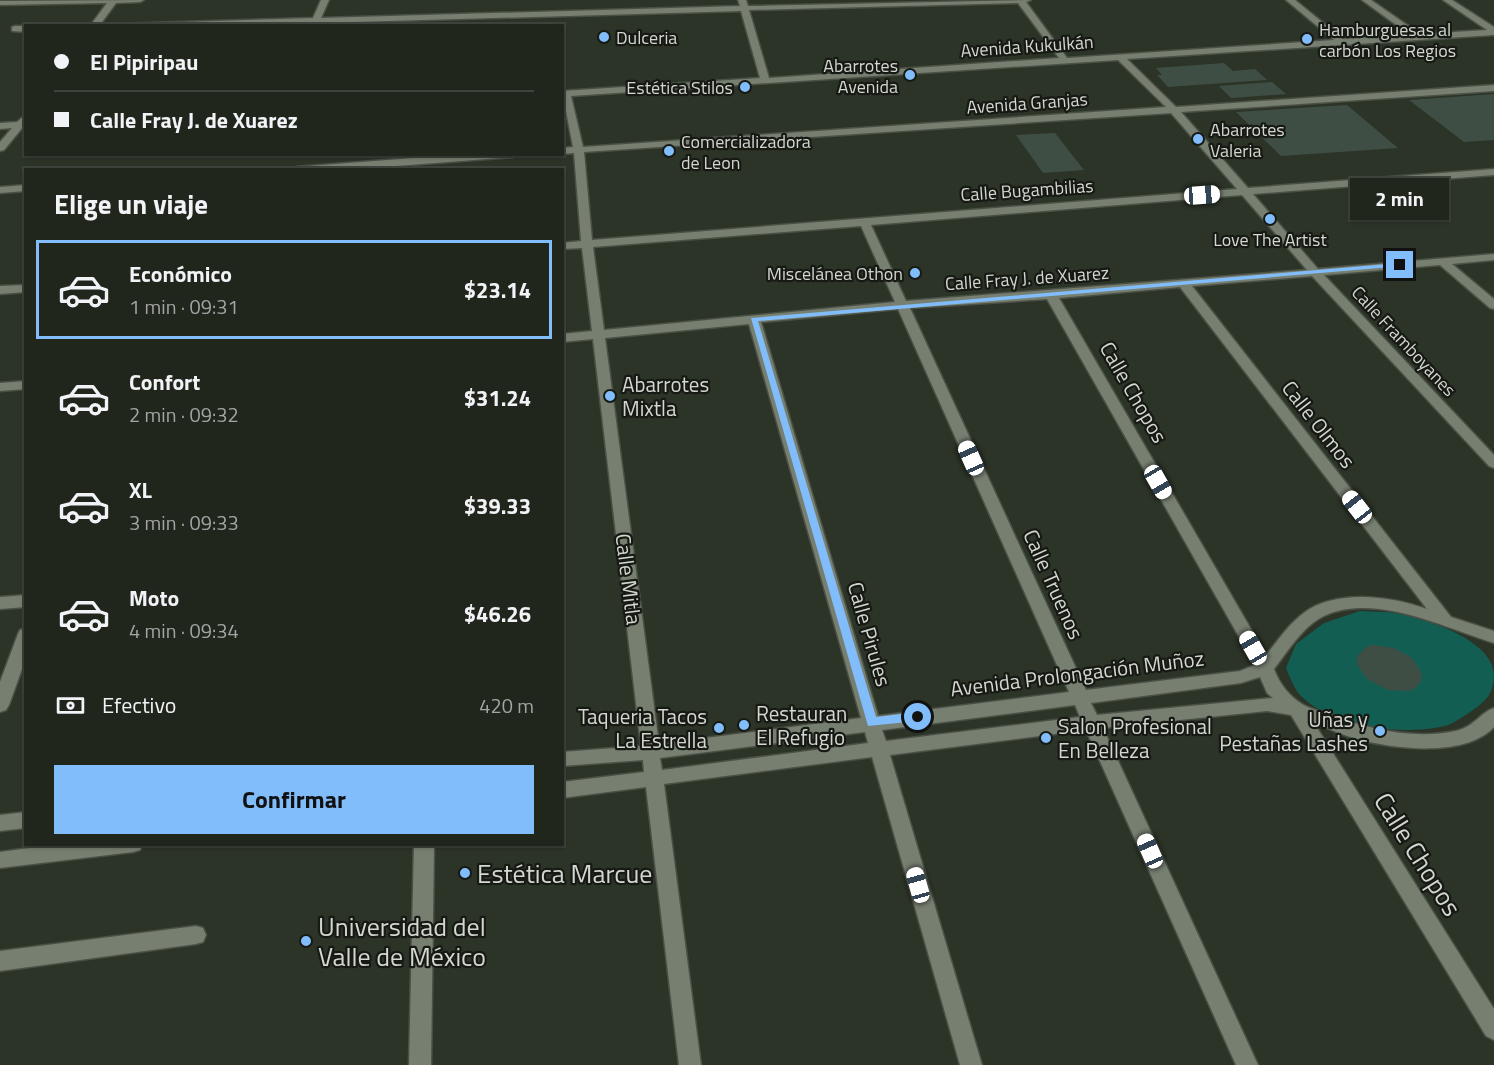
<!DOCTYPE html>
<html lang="es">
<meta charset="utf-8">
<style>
:root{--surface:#21261d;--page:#2d322a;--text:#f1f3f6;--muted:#a2a5a4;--line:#3e433b;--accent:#81bdfa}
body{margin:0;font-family:"Titillium Web",sans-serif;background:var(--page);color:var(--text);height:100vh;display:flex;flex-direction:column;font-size:22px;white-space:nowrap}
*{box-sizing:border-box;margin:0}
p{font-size:20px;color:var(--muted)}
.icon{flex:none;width:33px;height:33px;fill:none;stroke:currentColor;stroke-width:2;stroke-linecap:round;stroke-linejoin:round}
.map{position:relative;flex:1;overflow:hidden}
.side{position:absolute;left:24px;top:168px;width:540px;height:678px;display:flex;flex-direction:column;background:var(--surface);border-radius:0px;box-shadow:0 2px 4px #0004,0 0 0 2px var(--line)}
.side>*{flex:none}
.guide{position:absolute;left:24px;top:24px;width:540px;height:132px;border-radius:0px;box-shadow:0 2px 4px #0004,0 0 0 2px var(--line);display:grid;align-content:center;height:132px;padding:0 30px;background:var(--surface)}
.end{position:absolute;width:27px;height:27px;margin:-14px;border:8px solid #81bdfa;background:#111;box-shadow:0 0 0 3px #111}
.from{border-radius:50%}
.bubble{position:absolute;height:42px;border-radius:0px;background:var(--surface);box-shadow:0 2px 4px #0004,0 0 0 2px var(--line);font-size:20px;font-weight:700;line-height:42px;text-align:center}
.car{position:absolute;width:18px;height:36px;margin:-18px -9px;border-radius:8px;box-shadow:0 0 4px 2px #0007;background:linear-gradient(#fff 24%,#345 0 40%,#fff 0 76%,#345 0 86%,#fff 0)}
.guide b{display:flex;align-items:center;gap:21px;height:57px;font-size:22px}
.guide b+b{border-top:2px solid var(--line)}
.guide i{width:15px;height:15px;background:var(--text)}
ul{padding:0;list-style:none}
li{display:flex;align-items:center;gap:18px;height:99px;margin:0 12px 9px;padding:0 18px;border:3px solid transparent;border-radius:0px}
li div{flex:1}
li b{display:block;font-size:22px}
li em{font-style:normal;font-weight:700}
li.active{border-color:var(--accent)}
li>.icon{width:54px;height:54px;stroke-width:1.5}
h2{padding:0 30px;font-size:27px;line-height:72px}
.pay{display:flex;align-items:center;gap:15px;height:66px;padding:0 30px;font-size:22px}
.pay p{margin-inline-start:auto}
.button{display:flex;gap:12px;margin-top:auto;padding:12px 30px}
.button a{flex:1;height:69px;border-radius:0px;background:var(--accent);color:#111;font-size:24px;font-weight:700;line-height:69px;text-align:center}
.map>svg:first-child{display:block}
</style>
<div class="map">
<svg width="1494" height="1065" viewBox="0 0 1494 1065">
<rect width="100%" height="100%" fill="#2c3327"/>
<path fill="#135e52" d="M1360,611c15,1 31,0 45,4 28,7 88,26 89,60 0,8 -3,20 -9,25 -5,6 -30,23 -37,25 -42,12 -116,2 -147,-29 -7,-7 -11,-19 -15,-28l10,-24 28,-21z"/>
<g fill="#3f4e44">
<polygon points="1224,63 1233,71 1255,69 1267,80 1168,87 1157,75 1162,75 1156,68"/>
<polygon points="1272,82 1286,94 1231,98 1219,86"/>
<polygon points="1494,94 1494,140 1464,142 1409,100"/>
<polygon points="1347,105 1398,148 1281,156 1236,112"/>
<polygon points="1055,133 1084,170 1043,173 1016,135"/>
<polygon points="1374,645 1394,648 1412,658 1422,674 1421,681 1417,687 1410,691 1388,690 1367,679 1357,664 1357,657 1366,647"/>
</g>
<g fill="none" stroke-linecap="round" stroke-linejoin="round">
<defs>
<g id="minor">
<polygon points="144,0 140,2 116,3 99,26 90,26 107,3 0,5 0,1"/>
<path d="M321,0h8l-8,18 419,-12 -2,-6h8l2,6 283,-6 -5,2 41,56 267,-18 -48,-40h9l48,39 67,-4 -48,-35h9l49,34 67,-4 -44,-30h9l42,27v8l-367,24 49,48 318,-22v6l-313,21 67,76 246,-19v6l-241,19 65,75 176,-15v6l-42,4 42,35v10l-4,-1 -50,-43 -116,10 170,180v13l-5,-2 -177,-190 -120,10 259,331 43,14v12c-49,-15 -120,-51 -170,-27 -21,10 -36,35 -50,53 5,14 15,27 28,35 8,5 18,7 26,10 40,15 85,26 127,17 20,-4 24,-18 39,-23v19c-29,31 -100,22 -137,12 -15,-4 -29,-11 -43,-16l180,286v31l-8,-4 -195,-321 -24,-4 -164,17 155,337h-22l-150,-335 -196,25 92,310h-22l-88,-308 -208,27 37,281h-22l-33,-278 -84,11v-16l82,-10 -1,-12 -81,6v-14l79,-6 -48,-407 -31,3v-8l30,-3 -10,-83 -20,1v-6l19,-2 -7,-88 -12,1v-6l11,-1 -11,-56 198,-13 -19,-67 -422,12 -2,3h-8l1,-3 -198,3 4,-2 197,-6zM1018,3l41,55 -290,20 -20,-68zM1118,60l48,47 -583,40 -12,-51zM1171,113l66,76 -645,51 -8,-88zM1242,195l65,75 -401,31 -35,-76zM861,226l34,76 -291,28 -11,-83zM1180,287l247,322c-35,-12 -77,-18 -112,-3 -21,10 -35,32 -49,49l-207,-357zM1047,299l208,366 -15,6 -154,19 -176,-382zM898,309l171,383 -191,24 -117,-394zM749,324l112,394 -202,26 -54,-406zM1260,677l7,16 6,5 -176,17 -6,-12 150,-20zM1075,705l5,12 -194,24 -4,-11zM865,732l3,11 -206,27 -2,-12z"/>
<polygon points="15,26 26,26 26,32 12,31 12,27"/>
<polygon points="26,114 26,127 23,127 4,150 0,151 0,142 12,128 0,129 0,123 17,122"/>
<polygon points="465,154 518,154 513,157 344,170 291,170 296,167"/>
<polygon points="26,185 26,191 0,193 0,187"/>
<polygon points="26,285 26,292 0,294 0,286"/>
<polygon points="26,381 26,389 0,391 0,383"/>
<polygon points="26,595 26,607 0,609 0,597"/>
<polygon points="26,628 26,658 9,705 6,710 0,712 0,682 18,634 20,630"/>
<polygon points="26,812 26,828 0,831 0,815"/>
<polygon points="59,844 142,844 140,850 133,852 0,868 0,852"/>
<polygon points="414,844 434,844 431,1065 409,1065"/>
<polygon points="196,926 203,928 206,935 203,942 196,944 0,971 0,951"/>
</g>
</defs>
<use href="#minor" stroke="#4a5045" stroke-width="3"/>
<use href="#minor" fill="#777f71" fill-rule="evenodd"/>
</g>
<polygon fill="#81bdfa" points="1400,263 1403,266 758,321 876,717 918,712 924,717 918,721 868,726 751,318"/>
<g fill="#81bdfa" stroke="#171a14" stroke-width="2">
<circle cx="604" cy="37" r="6"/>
<circle cx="1307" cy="39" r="6"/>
<circle cx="910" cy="75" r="6"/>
<circle cx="745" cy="87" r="6"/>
<circle cx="1198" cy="139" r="6"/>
<circle cx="669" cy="151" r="6"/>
<circle cx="1270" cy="219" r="6"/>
<circle cx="915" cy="273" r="6"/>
<circle cx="610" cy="396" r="6"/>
<circle cx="744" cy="725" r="6"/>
<circle cx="719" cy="728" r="6"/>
<circle cx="1380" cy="731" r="6"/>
<circle cx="1046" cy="738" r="6"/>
<circle cx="465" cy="873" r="6"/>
<circle cx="306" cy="941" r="6"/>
</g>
<g text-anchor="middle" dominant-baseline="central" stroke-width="4.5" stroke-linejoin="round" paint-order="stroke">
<g font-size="18" fill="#d2d7cf" stroke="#171a14" text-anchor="start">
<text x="1319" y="29">Hamburguesas al<tspan x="1319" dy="21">carbón Los Regios</tspan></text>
<text x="616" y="37">Dulceria</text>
<text x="898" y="65" text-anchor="end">Abarrotes<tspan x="898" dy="21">Avenida</tspan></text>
<text x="733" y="87" text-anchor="end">Estética Stilos</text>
<text x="1210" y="129">Abarrotes<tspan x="1210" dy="21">Valeria</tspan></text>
<text x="681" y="141">Comercializadora<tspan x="681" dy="21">de Leon</tspan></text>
<text x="1270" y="239" text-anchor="middle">Love The Artist</text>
<text x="903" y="273" text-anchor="end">Miscelánea Othon</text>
</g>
<g font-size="18" fill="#d2d7cf" stroke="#171a14">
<text transform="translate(1027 46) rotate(-4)">Avenida Kukulkán</text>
<text transform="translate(1027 103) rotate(-4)">Avenida Granjas</text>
<text transform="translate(1027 190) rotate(-4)">Calle Bugambilias</text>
<text transform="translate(1027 278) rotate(-4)">Calle Fray J. de Xuarez</text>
<text transform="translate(1404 341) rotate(47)">Calle Framboyanes</text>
</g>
<g font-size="21" fill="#d2d7cf" stroke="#171a14" text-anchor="start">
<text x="622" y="384">Abarrotes<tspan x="622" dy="24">Mixtla</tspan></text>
<text x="756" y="713">Restauran<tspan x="756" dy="24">El Refugio</tspan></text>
<text x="707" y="716" text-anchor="end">Taqueria Tacos<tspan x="707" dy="24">La Estrella</tspan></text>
<text x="1368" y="719" text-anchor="end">Uñas y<tspan x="1368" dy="24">Pestañas Lashes</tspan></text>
<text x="1058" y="726">Salon Profesional<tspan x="1058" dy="24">En Belleza</tspan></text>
</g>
<g font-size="21" fill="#d2d7cf" stroke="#171a14">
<text transform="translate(1134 392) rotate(60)">Calle Chopos</text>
<text transform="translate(1319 424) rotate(52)">Calle Olmos</text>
<text transform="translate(629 579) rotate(83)">Calle Mitla</text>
<text transform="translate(1054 584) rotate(66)">Calle Truenos</text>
<text transform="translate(870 634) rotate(74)">Calle Pirules</text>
<text transform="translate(1077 673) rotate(-7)">Avenida Prolongación Muñoz</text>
</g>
<g font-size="26" fill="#d2d7cf" stroke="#171a14">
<text transform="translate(1418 854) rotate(58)">Calle Chopos</text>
</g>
<g font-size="26" fill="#d2d7cf" stroke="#171a14" text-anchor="start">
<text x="477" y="873">Estética Marcue</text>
<text x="318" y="926">Universidad del<tspan x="318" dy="30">Valle de México</tspan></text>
</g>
</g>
</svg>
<i class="end from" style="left:918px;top:717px"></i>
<i class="end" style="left:1400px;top:265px"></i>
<div class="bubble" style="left:1350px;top:178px;width:99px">2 min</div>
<i class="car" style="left:1202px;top:195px;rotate:86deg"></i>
<i class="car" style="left:971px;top:458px;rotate:336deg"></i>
<i class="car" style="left:1158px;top:482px;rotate:150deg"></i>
<i class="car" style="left:1357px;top:507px;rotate:322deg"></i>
<i class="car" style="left:1253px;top:648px;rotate:330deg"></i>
<i class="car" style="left:1150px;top:851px;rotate:336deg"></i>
<i class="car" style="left:918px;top:885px;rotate:344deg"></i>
<div class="guide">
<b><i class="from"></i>El Pipiripau</b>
<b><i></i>Calle Fray J. de Xuarez</b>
</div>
<section class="side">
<h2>Elige un viaje</h2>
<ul>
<li class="active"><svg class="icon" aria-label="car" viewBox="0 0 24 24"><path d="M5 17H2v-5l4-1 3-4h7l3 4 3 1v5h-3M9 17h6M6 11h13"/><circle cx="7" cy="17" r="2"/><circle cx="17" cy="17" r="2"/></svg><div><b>Económico</b><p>1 min · 09:31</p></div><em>$23.14</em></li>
<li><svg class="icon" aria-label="car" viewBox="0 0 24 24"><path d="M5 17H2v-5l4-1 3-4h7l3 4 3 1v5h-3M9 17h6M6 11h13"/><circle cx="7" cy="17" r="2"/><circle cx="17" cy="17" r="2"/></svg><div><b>Confort</b><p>2 min · 09:32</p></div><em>$31.24</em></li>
<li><svg class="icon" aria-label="car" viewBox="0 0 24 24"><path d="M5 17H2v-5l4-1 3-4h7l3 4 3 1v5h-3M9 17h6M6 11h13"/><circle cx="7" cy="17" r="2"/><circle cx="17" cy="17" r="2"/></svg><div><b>XL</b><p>3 min · 09:33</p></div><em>$39.33</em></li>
<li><svg class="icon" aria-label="car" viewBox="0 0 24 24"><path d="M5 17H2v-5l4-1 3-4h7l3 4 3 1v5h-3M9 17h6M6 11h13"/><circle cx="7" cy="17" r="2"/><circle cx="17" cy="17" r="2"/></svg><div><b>Moto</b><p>4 min · 09:34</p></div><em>$46.26</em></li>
</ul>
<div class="pay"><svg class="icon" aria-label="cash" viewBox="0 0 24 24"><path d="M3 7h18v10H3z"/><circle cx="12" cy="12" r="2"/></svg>Efectivo<p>420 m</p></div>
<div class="button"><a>Confirmar</a></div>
</section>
</div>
